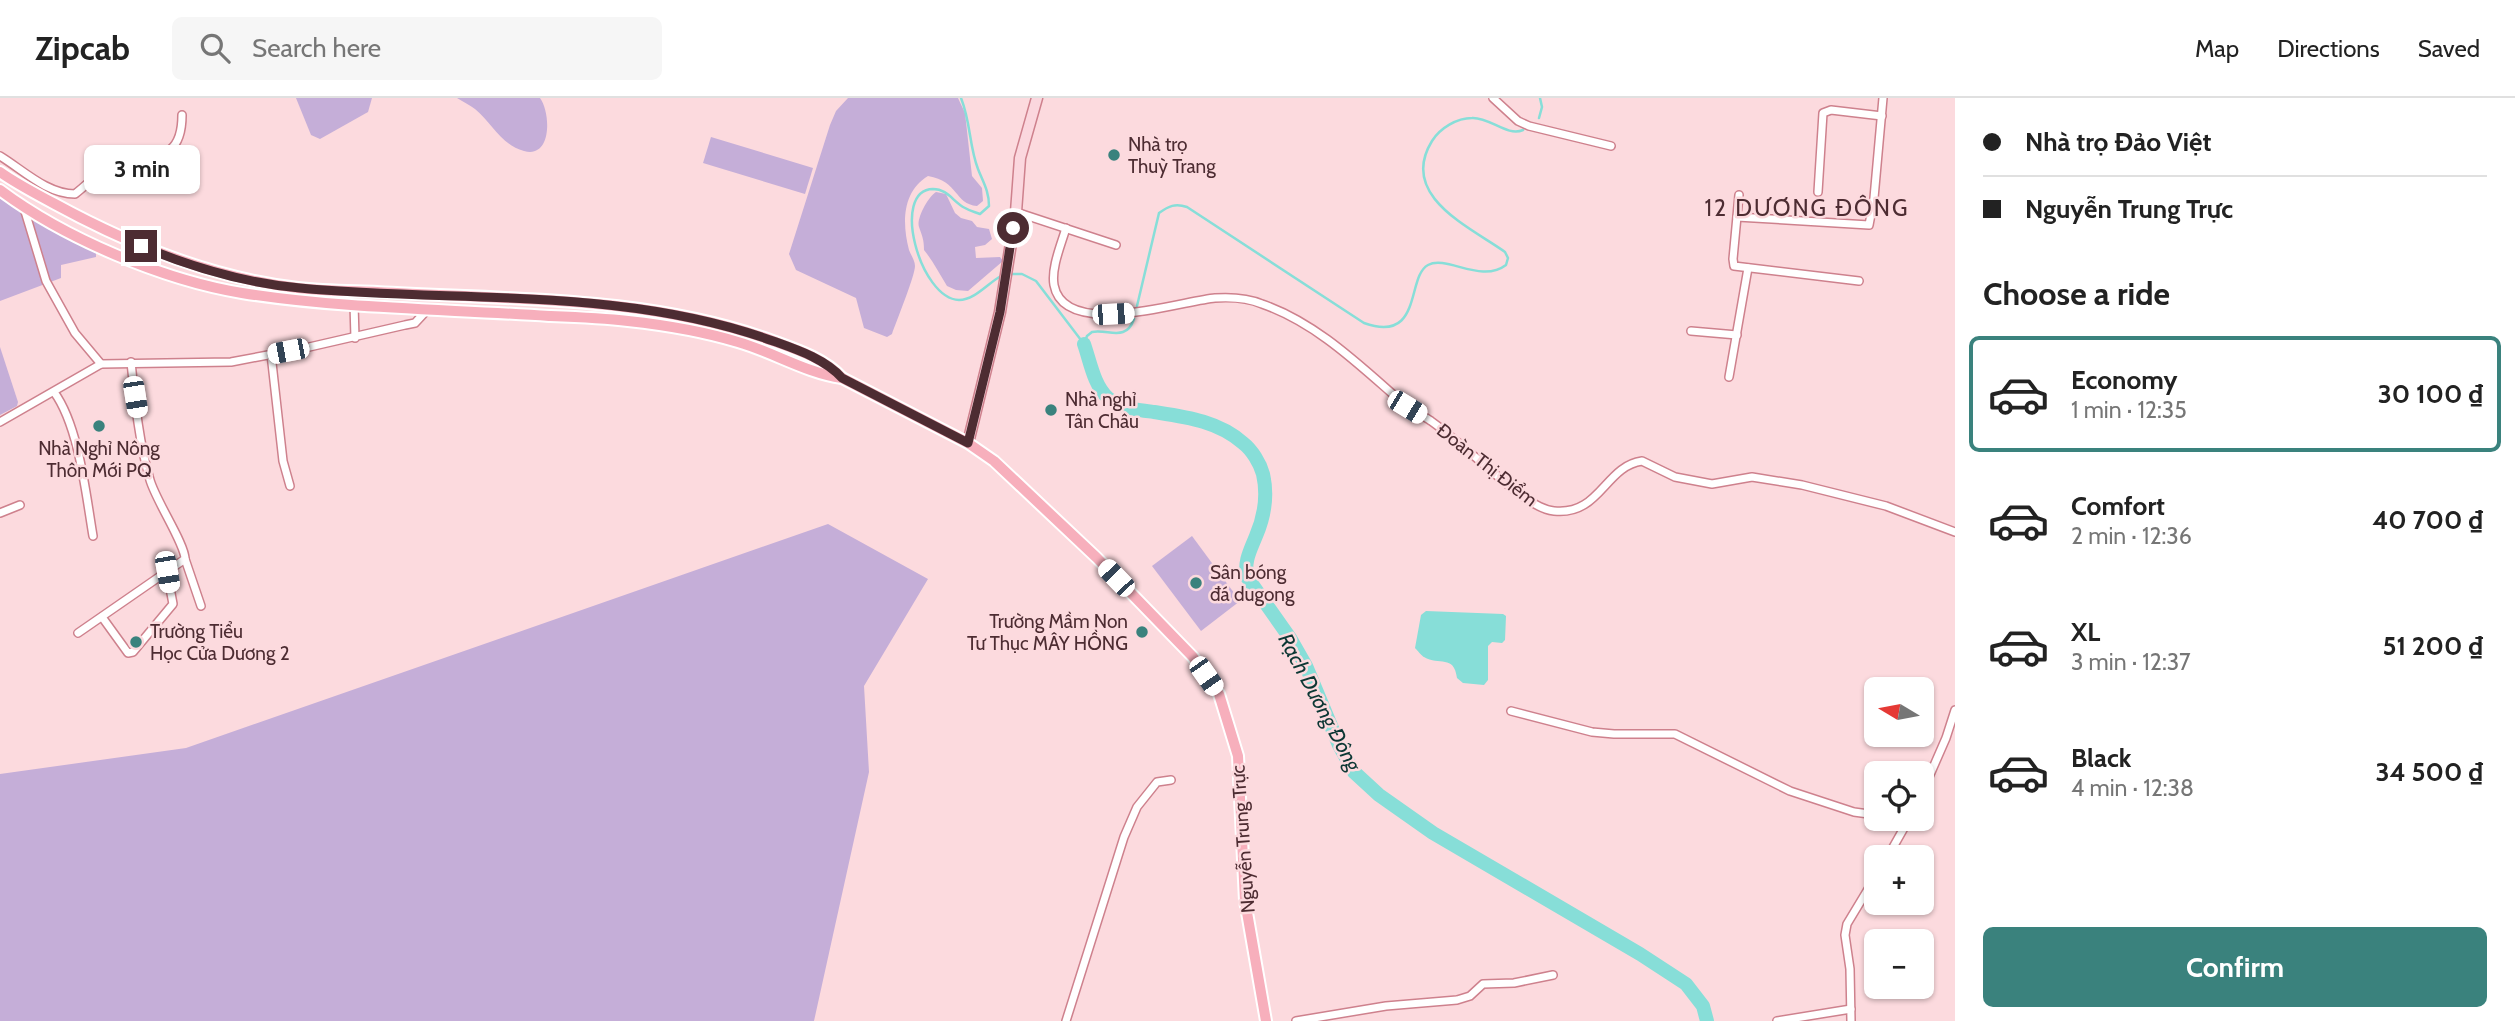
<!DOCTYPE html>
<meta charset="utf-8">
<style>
:root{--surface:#fff;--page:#f6f6f6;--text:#222;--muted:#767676;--line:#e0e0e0;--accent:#3a827d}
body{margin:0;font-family:Cabin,sans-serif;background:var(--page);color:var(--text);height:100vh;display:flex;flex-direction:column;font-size:26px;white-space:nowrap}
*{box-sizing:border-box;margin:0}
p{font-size:23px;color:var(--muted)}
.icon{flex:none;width:38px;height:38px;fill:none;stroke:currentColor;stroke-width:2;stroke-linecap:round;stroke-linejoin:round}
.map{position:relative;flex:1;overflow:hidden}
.details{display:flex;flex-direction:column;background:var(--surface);width:560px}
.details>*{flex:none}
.banner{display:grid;align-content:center;height:154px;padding:0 28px;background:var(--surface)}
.needle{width:46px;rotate:280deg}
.buttons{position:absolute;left:1864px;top:579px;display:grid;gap:14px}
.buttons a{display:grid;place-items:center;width:70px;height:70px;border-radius:10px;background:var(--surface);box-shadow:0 2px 5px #0004;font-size:35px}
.end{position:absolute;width:32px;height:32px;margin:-16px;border:9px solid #4d2c32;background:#fff;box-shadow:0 0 0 4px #fff}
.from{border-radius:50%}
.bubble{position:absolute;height:49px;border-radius:10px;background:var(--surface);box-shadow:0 2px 5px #0004;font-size:23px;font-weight:700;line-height:49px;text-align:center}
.car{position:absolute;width:21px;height:42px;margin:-21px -10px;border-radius:9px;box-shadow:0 0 5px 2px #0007;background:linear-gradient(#fff 24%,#345 0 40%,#fff 0 76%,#345 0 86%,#fff 0)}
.banner b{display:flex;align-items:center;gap:24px;height:66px;font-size:26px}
.banner b+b{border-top:2px solid var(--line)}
.banner i{width:18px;height:18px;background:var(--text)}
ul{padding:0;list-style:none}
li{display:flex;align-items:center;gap:21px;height:116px;margin:0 14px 10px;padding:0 14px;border:4px solid transparent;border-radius:10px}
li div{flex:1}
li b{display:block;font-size:26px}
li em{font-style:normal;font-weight:700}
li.on{border-color:var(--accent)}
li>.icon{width:63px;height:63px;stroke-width:1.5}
h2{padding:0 28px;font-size:32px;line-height:84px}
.button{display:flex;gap:14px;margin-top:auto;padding:14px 28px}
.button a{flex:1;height:80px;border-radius:10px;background:var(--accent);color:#fff;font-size:28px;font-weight:700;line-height:80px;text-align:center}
header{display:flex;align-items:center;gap:42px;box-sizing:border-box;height:98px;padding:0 35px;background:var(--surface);border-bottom:2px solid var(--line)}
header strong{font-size:33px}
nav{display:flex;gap:38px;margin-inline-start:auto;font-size:24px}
.search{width:490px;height:63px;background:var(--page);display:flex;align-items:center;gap:18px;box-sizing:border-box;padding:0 24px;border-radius:10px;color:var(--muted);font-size:26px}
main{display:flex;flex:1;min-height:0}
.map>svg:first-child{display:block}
</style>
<header>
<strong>Zipcab</strong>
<div class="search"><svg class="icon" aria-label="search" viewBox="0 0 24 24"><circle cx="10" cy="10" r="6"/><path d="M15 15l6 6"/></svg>Search here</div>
<nav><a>Map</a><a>Directions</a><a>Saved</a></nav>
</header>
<main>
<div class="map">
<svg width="1955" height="923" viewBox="0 0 1955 923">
<rect width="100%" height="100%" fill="#fcdade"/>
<g fill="#c5aed8">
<polygon points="296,0 372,0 368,14 320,41 311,37"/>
<path d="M457,0h83c11,15 12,61 -16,53 -23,-6 -32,-28 -49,-42 -5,-4 -12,-7 -18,-11z"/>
<path d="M848,0h110l7,15 7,63 10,12 1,13 -6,5c-23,-2 -18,-25 -49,-30 -26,16 -26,47 -19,74 2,5 6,11 6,16 0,10 -19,56 -23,68l-5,3 -23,-9 -8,-30 -60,-28 -7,-16 41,-129 6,-14z"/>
<polygon points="711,39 813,70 805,96 703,65"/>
<path d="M936,94l10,2 9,19 6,5 11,3 5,6 12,2 3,10 -7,6 -10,2 1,11 24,-1 3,4 -35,30 -12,-1 -9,-4c-8,-13 -14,-25 -23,-36 0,-11 -2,-14 -5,-23 -3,-8 9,-30 17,-35z"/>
<polygon points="0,96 42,126 96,154 96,159 61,167 61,180 0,203"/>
<polygon points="0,249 18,304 17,308 0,317"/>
<polygon points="828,426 928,481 864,588 869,674 814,923 0,923 0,676 186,650"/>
<polygon points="1192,438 1240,503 1201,533 1152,468"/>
</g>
<path fill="#87ded8" d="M1426,513l77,3 3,2 -1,24 -3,3 -10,-1 -4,4v34l-4,5 -21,-2 -6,-5c-3,-24 -18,-12 -33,-21 -1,0 -8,-8 -9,-9l6,-33z"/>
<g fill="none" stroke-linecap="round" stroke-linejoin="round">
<g stroke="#87ded8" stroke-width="2.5">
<path d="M961,0c10,25 8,48 17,71 5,13 11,22 11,37l-9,8c-5,-2 -10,-3 -15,-6 -12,-6 -17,-19 -32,-19 -43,1 -13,110 26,111 16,0 29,-17 42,-24"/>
<polyline points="1539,20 1542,9 1540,0"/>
<path d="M1007,176h15l14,7 48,63 3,-8 5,-4c17,-3 34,10 42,-13"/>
<path d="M1137,208l22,-93c10,-7 16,-10 28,-6l177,116c59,21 42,-46 64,-58 19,-10 53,19 78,0l2,-7 -3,-6c-35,-25 -107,-56 -73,-111 8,-13 25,-23 40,-23 18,-1 35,19 51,12"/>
</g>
<path stroke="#87ded8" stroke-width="14" d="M1084,246c6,17 10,42 24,54 12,10 31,12 46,14 32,5 64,9 89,31 9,7 17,20 20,31 5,22 2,41 -7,62 -6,15 -12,25 -9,41l43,61 16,28 33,79 15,27 25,23 54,38 207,121 46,30 17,22 4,15"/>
<defs>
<g id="street">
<polyline points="1493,0 1518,23 1529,28 1611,48"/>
<path d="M0,58c23,14 47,38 75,38 14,-11 24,-23 41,-29 34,-12 66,0 66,-50"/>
<polyline points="1818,94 1823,15 1831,12 1882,18"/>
<polyline points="1739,97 1733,161 1734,168 1859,183"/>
<polyline points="24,110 46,183 75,235 101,266 231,264 305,250 405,227 415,225 428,211"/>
<polyline points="1016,114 1116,147"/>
<polyline points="1737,119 1869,127 1874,100 1883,0"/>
<path d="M1066,130c-5,17 -15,40 -12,57 10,55 127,16 161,13 15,-1 33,0 47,6 52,18 93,57 134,93 10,10 23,16 35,24 17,12 33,27 49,40 17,14 51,48 74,50 46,5 51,-45 88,-50l33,16 37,7 40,-7 50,8 84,21 69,26"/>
<polyline points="354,206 355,240"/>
<polyline points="1691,233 1737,237"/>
<polyline points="271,256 283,363 290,388"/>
<polyline points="1729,279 1748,170"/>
<path d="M54,294c25,34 32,103 39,144"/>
<polyline points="0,324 101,266"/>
<polyline points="0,415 20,407"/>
<polyline points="185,461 201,508"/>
<polyline points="102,519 128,555 133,554 173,506 167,474"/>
<path d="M78,535l107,-74c0,-15 -29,-58 -35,-79 -11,-37 -15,-79 -19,-118"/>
<polyline points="1511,613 1592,634 1614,636 1675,636 1790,693 1854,714 1876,717"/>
<polyline points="1922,695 1946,640 1955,612"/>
<polyline points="1887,760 1909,721"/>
<polyline points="1066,923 1124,739 1137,709 1157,684 1171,682"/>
<polyline points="1296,923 1386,908 1457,902 1470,898 1483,886 1514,885 1553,877"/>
<polyline points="1777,923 1851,911"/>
<polyline points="1851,923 1850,871 1845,837 1847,826 1876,778"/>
</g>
<polyline id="secondary" points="968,345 1000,214 1016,114 1020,60 1037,0"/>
<g id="primary">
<path d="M0,74c17,12 36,22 55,32 75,41 156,74 243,84 26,3 53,3 79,4 133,8 270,3 396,49 25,9 52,18 69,37"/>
<path d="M0,92c64,48 163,90 242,103 101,16 205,16 307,23 26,1 53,2 79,5 37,4 74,10 110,21 35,10 68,31 104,36l126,65 26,18 103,97 96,99 26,37 19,62 7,145 21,120"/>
</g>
</defs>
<use href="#street" stroke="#ce818d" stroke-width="10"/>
<use href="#secondary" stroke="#ce818d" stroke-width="13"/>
<use href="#primary" stroke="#fff" stroke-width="14"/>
<use href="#street" stroke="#fff" stroke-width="7"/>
<use href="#secondary" stroke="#fbd7de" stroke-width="10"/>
<use href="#primary" stroke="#f7afbc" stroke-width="10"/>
</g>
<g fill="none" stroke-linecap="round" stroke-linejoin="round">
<path stroke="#4d2c32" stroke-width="9" d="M141,148c50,21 104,37 159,42 158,15 322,-2 473,53 25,9 52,18 69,37l126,65 32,-131 13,-84"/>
</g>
<g fill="#3a827d" stroke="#fcdade" stroke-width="2.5">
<circle cx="1114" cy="57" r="7"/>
<circle cx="1051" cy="312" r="7"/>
<circle cx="99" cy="328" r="7"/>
<circle cx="1196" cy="485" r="7"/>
<circle cx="1142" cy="534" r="7"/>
<circle cx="136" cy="544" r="7"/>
</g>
<g text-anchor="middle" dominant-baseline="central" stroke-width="5" stroke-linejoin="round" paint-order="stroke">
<g font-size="19" fill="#4d2c32" stroke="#fcdade" text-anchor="start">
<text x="1128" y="46">Nhà trọ<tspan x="1128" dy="22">Thuỳ Trang</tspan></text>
<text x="1065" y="301">Nhà nghỉ<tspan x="1065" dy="22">Tân Châu</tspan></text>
<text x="99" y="350" text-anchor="middle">Nhà Nghỉ Nông<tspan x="99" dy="22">Thôn Mới PQ</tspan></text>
<text x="1210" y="474">Sân bóng<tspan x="1210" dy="22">đá dugong</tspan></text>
<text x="1128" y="523" text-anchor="end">Trường Mầm Non<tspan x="1128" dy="22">Tư Thục MÂY HỒNG</tspan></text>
<text x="150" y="533">Trường Tiểu<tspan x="150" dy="22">Học Cửa Dương 2</tspan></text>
</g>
<g font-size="19" fill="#4d2c32" stroke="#fcdade">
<text transform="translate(1487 367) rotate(38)">Đoàn Thị Điểm</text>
<text transform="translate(1243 741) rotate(-94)">Nguyễn Trung Trực</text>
</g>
<g font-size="21" font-style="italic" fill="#0c3734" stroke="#fcdade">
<text transform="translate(1320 604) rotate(62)">Rạch Dương Đông</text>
</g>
<g font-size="23" letter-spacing="2" fill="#4d2c32" stroke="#fcdade">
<text x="1807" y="110">12 DƯƠNG ĐÔNG</text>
</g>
</g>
</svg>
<div class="buttons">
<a><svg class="needle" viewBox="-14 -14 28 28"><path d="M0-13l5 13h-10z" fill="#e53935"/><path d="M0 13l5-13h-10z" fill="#767676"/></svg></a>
<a><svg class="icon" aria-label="locate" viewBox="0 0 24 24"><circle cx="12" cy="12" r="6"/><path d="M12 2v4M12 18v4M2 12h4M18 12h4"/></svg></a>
<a>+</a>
<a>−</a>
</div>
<i class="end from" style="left:1013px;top:130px"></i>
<i class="end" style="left:141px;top:148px"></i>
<div class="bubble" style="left:84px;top:47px;width:116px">3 min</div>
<i class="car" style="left:1113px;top:216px;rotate:87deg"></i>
<i class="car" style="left:288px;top:253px;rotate:259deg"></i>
<i class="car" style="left:135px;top:299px;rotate:171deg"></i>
<i class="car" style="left:1407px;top:309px;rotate:121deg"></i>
<i class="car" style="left:167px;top:474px;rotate:170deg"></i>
<i class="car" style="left:1116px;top:480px;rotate:316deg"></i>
<i class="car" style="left:1206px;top:578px;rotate:145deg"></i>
</div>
<section class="details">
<div class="banner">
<b><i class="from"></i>Nhà trọ Đảo Việt</b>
<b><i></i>Nguyễn Trung Trực</b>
</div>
<h2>Choose a ride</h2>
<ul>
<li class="on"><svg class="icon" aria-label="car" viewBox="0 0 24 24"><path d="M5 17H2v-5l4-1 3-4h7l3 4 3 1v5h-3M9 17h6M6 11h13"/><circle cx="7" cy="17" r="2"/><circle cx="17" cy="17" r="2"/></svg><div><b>Economy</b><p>1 min · 12:35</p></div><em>30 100 ₫</em></li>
<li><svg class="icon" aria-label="car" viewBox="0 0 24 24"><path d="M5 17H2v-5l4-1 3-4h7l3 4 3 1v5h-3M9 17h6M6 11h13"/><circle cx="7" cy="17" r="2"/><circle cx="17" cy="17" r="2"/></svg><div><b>Comfort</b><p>2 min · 12:36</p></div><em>40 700 ₫</em></li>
<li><svg class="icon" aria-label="car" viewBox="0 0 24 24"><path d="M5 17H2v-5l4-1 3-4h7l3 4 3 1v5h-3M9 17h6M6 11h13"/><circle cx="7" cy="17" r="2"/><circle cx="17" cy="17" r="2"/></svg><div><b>XL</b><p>3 min · 12:37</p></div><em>51 200 ₫</em></li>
<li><svg class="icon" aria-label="car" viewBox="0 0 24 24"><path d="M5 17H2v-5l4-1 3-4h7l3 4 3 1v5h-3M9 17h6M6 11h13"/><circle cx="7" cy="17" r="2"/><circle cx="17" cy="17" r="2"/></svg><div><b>Black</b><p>4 min · 12:38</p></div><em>34 500 ₫</em></li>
</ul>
<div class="button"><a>Confirm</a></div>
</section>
</main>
